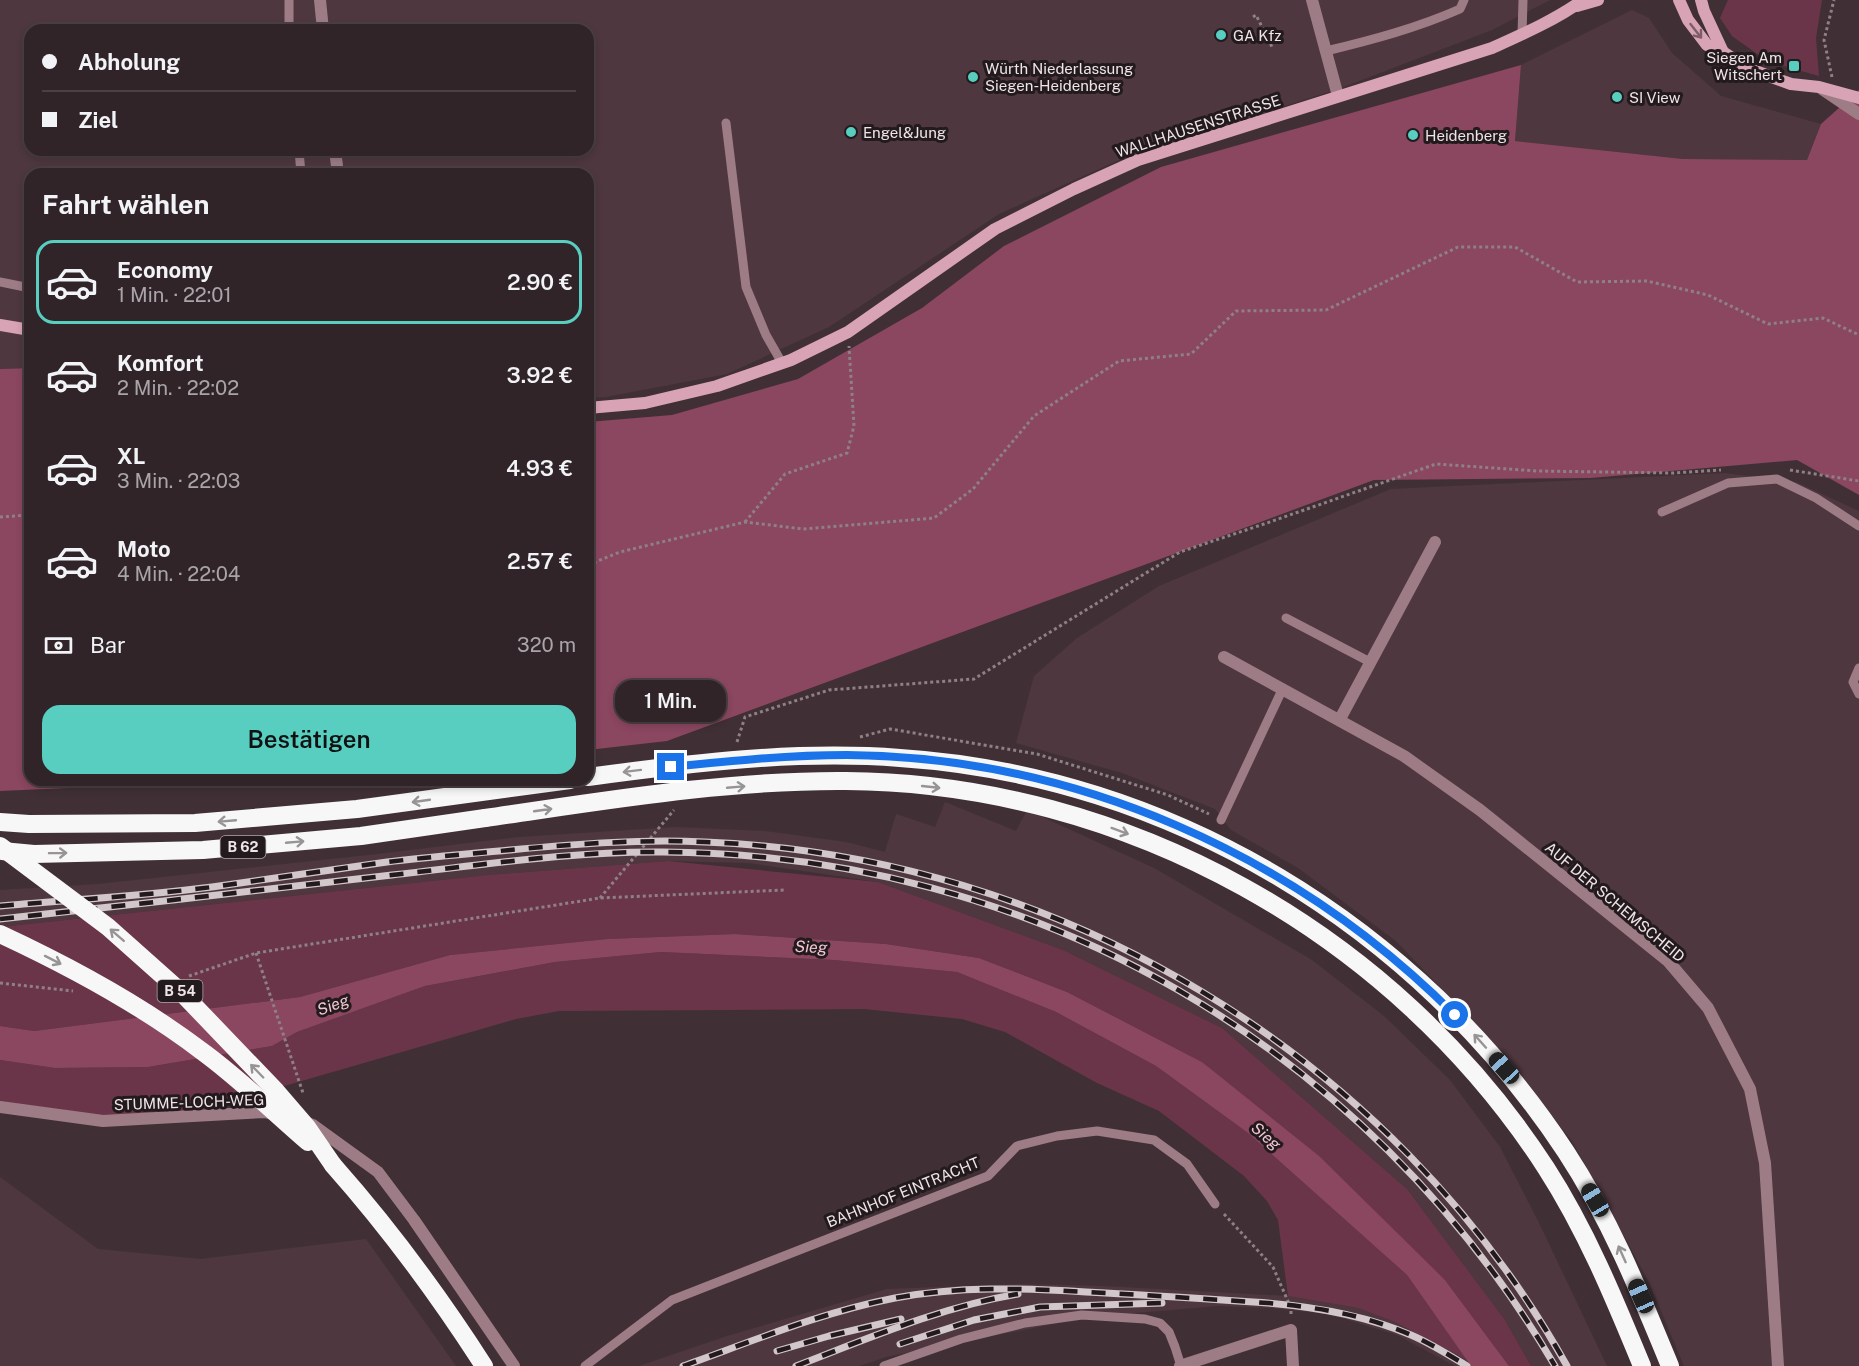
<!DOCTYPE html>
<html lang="de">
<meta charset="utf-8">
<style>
:root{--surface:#302428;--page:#3c3034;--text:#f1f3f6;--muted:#a8a4a8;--line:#4b4145;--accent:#58cec0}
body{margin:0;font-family:"Public Sans",sans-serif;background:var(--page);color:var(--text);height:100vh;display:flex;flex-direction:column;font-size:22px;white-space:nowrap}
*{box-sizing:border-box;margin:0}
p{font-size:20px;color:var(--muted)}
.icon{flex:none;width:33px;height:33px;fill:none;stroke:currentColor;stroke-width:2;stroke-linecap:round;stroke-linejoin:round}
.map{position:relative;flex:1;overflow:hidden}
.sheet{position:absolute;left:24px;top:168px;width:570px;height:618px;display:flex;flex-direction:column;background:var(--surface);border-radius:18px;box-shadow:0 3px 9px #0003,0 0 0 2px var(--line)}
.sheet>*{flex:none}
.hud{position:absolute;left:24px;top:24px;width:570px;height:132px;border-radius:18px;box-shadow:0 3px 9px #0003,0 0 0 2px var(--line);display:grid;align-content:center;height:132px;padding:0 18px;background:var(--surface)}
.end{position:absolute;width:27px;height:27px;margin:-14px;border:8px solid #1a73e8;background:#fff;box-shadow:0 0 0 3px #fff}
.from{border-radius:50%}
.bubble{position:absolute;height:42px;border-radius:18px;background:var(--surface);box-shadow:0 3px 9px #0003,0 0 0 2px var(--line);font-size:20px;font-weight:600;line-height:42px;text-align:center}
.car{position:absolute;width:18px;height:36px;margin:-18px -9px;border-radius:8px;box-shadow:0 0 4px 2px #0007;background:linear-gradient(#222 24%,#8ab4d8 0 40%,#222 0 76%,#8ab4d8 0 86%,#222 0)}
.hud b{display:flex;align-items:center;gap:21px;height:57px;font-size:22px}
.hud b+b{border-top:2px solid var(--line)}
.hud i{width:15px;height:15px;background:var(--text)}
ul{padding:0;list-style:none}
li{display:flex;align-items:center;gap:18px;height:84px;margin:0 12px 9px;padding:0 6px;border:3px solid transparent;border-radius:18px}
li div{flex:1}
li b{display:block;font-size:22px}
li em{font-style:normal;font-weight:600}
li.active{border-color:var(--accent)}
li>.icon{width:54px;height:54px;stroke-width:1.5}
h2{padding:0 18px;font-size:27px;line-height:72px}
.pay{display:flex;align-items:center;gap:15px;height:66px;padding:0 18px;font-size:22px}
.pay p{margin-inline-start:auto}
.cta{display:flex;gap:12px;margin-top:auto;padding:12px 18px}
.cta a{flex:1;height:69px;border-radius:18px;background:var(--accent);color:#111;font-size:24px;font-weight:600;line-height:69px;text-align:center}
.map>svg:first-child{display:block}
</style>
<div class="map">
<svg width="1859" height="1366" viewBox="0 0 1859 1366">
<rect width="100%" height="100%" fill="#403035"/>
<g fill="#4e373f" fill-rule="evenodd">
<path d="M0,0h1550l-58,30 -151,58 -215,69 -127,57 -170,113 -102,47 -121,23 -18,1v-224h-558v194l-30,1zM30,30h558v120h-558z"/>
<polygon points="1632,10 1649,18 1672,53 1721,96 1821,124 1807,160 1683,159 1515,141 1521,65"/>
<polygon points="1725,473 1796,482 1859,511 1859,1366 1684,1366 1649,1282 1572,1141 1493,1043 1396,941 1298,868 1231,830 1215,809 1122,773 1016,743 1034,676 1077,638 1159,586 1391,489"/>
<polygon points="945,802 1016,831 1027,810 1154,868 1312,960 1384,1016 1450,1080 1500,1147 1540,1225 1607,1366 1531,1366 1505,1320 1407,1189 1222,1028 1063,950 878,882 748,863 668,861 488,875 0,927 0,890 98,884 377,854 519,837 676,827 765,831 846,842 885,852 896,814 935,827"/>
<polygon points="0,1177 98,1249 201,1259 366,1239 456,1366 0,1366"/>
<polygon points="1017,1284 1104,1286 1288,1296 1358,1308 1395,1322 1467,1360 1475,1366 1455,1366 1397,1335 1329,1314 1270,1308 1219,1306 1089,1317 886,1357 859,1366 639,1366 727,1336 887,1289"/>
</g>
<g fill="#6b3549">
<polygon points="1728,0 1822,0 1816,38 1819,76 1767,61 1732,36 1720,18"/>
<polygon points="668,861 878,882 1063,950 1222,1028 1407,1189 1505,1320 1531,1366 1509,1366 1445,1280 1202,1062 1067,992 979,958 886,944 735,934 607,939 450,955 300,997 34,1031 0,1026 0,927 488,875"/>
<polygon points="661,952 834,960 957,972 1056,1012 1156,1066 1248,1133 1407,1275 1467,1360 1395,1322 1358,1308 1288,1296 1278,1220 1267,1201 1244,1176 1159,1111 1097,1083 1005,1032 962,1019 864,1009 559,1011 516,1019 177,1117 103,1121 0,1107 0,1060 55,1068 148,1067 272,1046 297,1032 425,986 555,962"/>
</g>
<g fill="#8b4660">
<polygon points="1521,65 1515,141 1683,159 1807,160 1821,124 1859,90 1859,495 1797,460 1591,478 1374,480 667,741 588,750 588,422 672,415 798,379 922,308 1004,246 1161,167"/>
<polygon points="30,368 30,780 249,780 0,791 0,369"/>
<polygon points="735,934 886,944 979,958 1067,992 1202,1062 1319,1156 1445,1280 1509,1366 1471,1366 1407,1275 1248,1133 1156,1066 1056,1012 957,972 834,960 661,952 555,962 425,986 297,1032 272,1046 148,1067 55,1068 0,1060 0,1026 34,1031 300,997 450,955 607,939"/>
</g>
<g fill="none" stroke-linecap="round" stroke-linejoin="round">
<g stroke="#8e8084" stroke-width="3" stroke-dasharray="3 3" stroke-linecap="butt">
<polyline points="1253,17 1256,15 1272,47"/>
<polyline points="1832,77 1824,40 1834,0"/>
<polyline points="1790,470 1859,481"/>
<polyline points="0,517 30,515"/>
<polyline points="745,522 785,474 847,453 854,426 849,346"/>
<polyline points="588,565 620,552 745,522 803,529 934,518 973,489 1034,416 1119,361 1191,354 1236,311 1326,310 1458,247 1515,247 1577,282 1647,281 1708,295 1768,324 1823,318 1859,335"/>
<polyline points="860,737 890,729 1037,754 1168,795 1209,814"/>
<polyline points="737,742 745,717 829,690 974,679 1180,552 1264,524 1436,464 1537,471 1673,473 1721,470"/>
<polyline points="600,898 674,810"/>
<polyline points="256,953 303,1093"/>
<polyline points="189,976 256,953 600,898 784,890"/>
<polyline points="0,983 73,991"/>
<polyline points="1224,1214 1273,1267 1291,1308 1291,1317"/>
</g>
<g stroke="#9d7c86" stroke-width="9">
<polyline points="289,30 289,0"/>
<polyline points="1522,35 1523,0"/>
<path d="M1326,51c46,-11 91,-23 134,-42l4,-9"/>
<polyline points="726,123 746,287 766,335 782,363"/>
<polyline points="299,150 301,174"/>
<polyline points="0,282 30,288"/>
<polyline points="1662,512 1728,483 1777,479 1816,498 1859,526"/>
<polyline points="1286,618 1370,662"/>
<polyline points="1859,668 1853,682 1859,694"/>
<polyline points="1221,820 1283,688"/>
<polyline points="585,1366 672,1300 988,1176 1017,1146 1057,1136 1097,1131 1154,1140 1187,1164 1215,1204"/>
<polyline points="884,1366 961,1339 1025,1323 1082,1315 1145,1319 1160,1323 1169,1332 1175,1347 1181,1366"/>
</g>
<g stroke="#9d7c86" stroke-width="12">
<polyline points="320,0 323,30"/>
<polyline points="1312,0 1338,96"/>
<polyline points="1822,89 1859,114"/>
<polyline points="335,150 338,174"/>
<polyline points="1224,657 1404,756 1480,810 1668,961 1708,1008 1750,1089 1765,1163 1778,1366"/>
<polyline points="1340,719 1435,542"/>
<polyline points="0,1107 103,1121 265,1112 276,1115"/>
<polyline points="305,1122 313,1125 378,1172 414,1220 514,1366"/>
<polyline points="1180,1366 1291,1330 1293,1366"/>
</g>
<g stroke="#d8a3b4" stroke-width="12">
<polyline points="1679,0 1688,20 1707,45 1723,52 1747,68 1791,84 1819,87 1859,98"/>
<polyline points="1701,0 1704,11 1723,52"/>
<polyline points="1577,6 1598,0"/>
<polyline points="0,325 30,330"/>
<path d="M588,408l57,-5 72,-17 74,-26 57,-28 147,-103 79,-40 64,-29 354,-112c31,-14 63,-28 91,-48"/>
</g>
<g stroke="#f7f7f7" stroke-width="18">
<polyline points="0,822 29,824 195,823 357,809 570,780"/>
<polyline points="2,851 34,854 203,850 361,836 485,818"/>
<path d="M333,1165c55,62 106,131 151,201"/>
</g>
<defs>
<g id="rail">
<path d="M0,906c70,-6 142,-10 212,-19 58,-8 117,-17 175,-25 41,-5 82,-8 123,-12 65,-6 130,-11 195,-8 353,13 689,214 862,524"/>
<path d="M0,919c131,-14 261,-29 392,-44 90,-10 180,-24 271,-23 371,2 704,194 892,514"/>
<polyline points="900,1344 974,1320 1040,1307 1162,1303"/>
<polyline points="777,1351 829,1336 901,1319"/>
<path d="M683,1366c70,-25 139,-54 212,-68 64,-12 127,-10 191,-6 61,3 121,7 182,11 49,4 97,12 143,32 19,8 38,20 56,31"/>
<path d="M796,1366c73,-28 145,-59 222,-72"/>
</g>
</defs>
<use href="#rail" stroke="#d2c7ca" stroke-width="7"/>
<use href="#rail" stroke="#221a1d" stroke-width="4.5" stroke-dasharray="14" stroke-linecap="butt"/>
<g stroke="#f7f7f7" stroke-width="18">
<path d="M588,777c103,-14 208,-27 312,-19 271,18 517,168 666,394 44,67 74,141 104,214"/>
<path d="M485,818c119,-17 240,-38 361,-37 279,2 548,152 700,387 40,62 68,130 96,198"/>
<polyline points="0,846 108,927 181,992 276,1091 307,1127 333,1165"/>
<path d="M0,934c71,33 140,70 203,118 37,27 70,60 105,90"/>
</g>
</g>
<defs><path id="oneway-shaft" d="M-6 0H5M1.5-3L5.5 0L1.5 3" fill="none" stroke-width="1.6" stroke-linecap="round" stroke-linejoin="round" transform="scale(1.5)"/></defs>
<use stroke="#7d5e68" href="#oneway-shaft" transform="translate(1696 31) rotate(52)"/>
<g stroke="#979495">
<use href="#oneway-shaft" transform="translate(632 771) rotate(173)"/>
<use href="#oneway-shaft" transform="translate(736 787) rotate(-5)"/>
<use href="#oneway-shaft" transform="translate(931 787) rotate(6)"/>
<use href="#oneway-shaft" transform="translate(421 801) rotate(172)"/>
<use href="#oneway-shaft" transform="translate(543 810) rotate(-8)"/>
<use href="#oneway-shaft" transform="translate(227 821) rotate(175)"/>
<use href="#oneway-shaft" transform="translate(1120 831) rotate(20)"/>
<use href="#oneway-shaft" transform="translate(295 842) rotate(-5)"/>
<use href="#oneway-shaft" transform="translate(58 853) rotate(-1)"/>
<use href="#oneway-shaft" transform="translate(117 935) rotate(-139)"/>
<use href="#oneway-shaft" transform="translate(53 960) rotate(27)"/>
<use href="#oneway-shaft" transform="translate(1480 1041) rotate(-132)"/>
<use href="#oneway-shaft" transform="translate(257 1071) rotate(-134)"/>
<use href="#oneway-shaft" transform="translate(1622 1254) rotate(-114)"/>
</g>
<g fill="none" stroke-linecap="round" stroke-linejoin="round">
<path stroke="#1a73e8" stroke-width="8" d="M671,767c58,-6 117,-12 176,-12 229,2 447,99 608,260"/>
</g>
<g fill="#58cec0" stroke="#221a1d" stroke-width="2">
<circle cx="1221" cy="35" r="6"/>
<rect x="1788" y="60" width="12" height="12" rx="3"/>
<circle cx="973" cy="77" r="6"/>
<circle cx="1617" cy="97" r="6"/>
<circle cx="851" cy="132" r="6"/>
<circle cx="1413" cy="135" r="6"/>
</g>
<g text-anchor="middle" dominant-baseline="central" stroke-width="6" stroke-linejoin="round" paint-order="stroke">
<g fill="#221a1d" stroke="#b2a7aa" stroke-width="1.5">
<rect x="220.5" y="836" width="45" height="22" rx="4.5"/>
<rect x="157.5" y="980" width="45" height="22" rx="4.5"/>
</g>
<g font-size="14" font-weight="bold" fill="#efe4e7">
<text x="243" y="847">B 62</text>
<text x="180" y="991">B 54</text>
</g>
<g font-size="15" fill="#efe4e7" stroke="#221a1d" text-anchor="start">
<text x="1233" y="35">GA Kfz</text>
<text x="1782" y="57" text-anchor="end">Siegen Am<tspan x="1782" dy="17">Witschert</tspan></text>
<text x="985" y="68">Würth Niederlassung<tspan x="985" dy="17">Siegen-Heidenberg</tspan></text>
<text x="1629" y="97">SI View</text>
<text x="863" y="132">Engel&amp;Jung</text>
<text x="1425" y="135">Heidenberg</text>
</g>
<g font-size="15" fill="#efe4e7" stroke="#221a1d">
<text transform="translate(1198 126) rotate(-18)">WALLHAUSENSTRASSE</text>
<text transform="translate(1615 902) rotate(40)">AUF DER SCHEMSCHEID</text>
<text transform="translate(189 1102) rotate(-2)">STUMME-LOCH-WEG</text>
<text transform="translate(903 1192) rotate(-22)">BAHNHOF EINTRACHT</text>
</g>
<g font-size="16" font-style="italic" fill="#f2c7d4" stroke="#221a1d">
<text transform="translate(811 947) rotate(3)">Sieg</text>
<text transform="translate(333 1005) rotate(-20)">Sieg</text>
<text transform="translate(1266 1136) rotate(41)">Sieg</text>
</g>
</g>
</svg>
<i class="end from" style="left:1455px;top:1015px"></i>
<i class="end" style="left:671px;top:767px"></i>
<div class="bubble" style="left:615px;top:680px;width:111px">1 Min.</div>
<i class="car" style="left:1504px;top:1068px;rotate:318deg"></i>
<i class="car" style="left:1595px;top:1200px;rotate:329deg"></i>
<i class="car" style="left:1641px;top:1296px;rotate:336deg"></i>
<div class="hud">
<b><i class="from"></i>Abholung</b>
<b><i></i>Ziel</b>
</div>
<section class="sheet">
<h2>Fahrt wählen</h2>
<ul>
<li class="active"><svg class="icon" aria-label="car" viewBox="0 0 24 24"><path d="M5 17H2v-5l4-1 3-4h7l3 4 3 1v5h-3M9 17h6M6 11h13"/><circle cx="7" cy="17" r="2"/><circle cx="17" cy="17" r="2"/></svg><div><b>Economy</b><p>1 Min. · 22:01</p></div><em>2.90 €</em></li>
<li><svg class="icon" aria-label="car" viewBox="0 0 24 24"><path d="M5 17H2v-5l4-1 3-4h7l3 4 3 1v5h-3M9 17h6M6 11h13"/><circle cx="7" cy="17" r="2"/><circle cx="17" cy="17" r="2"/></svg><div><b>Komfort</b><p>2 Min. · 22:02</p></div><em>3.92 €</em></li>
<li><svg class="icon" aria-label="car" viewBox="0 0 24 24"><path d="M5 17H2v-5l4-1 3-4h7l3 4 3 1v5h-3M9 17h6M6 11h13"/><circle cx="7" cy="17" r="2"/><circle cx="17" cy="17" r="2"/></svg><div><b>XL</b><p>3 Min. · 22:03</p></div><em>4.93 €</em></li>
<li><svg class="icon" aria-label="car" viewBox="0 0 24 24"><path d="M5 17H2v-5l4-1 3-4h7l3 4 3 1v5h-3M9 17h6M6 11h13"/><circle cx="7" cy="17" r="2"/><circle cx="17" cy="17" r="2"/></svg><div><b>Moto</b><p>4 Min. · 22:04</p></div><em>2.57 €</em></li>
</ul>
<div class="pay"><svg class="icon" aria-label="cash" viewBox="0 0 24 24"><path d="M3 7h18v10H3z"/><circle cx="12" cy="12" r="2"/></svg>Bar<p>320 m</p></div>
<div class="cta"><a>Bestätigen</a></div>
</section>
</div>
